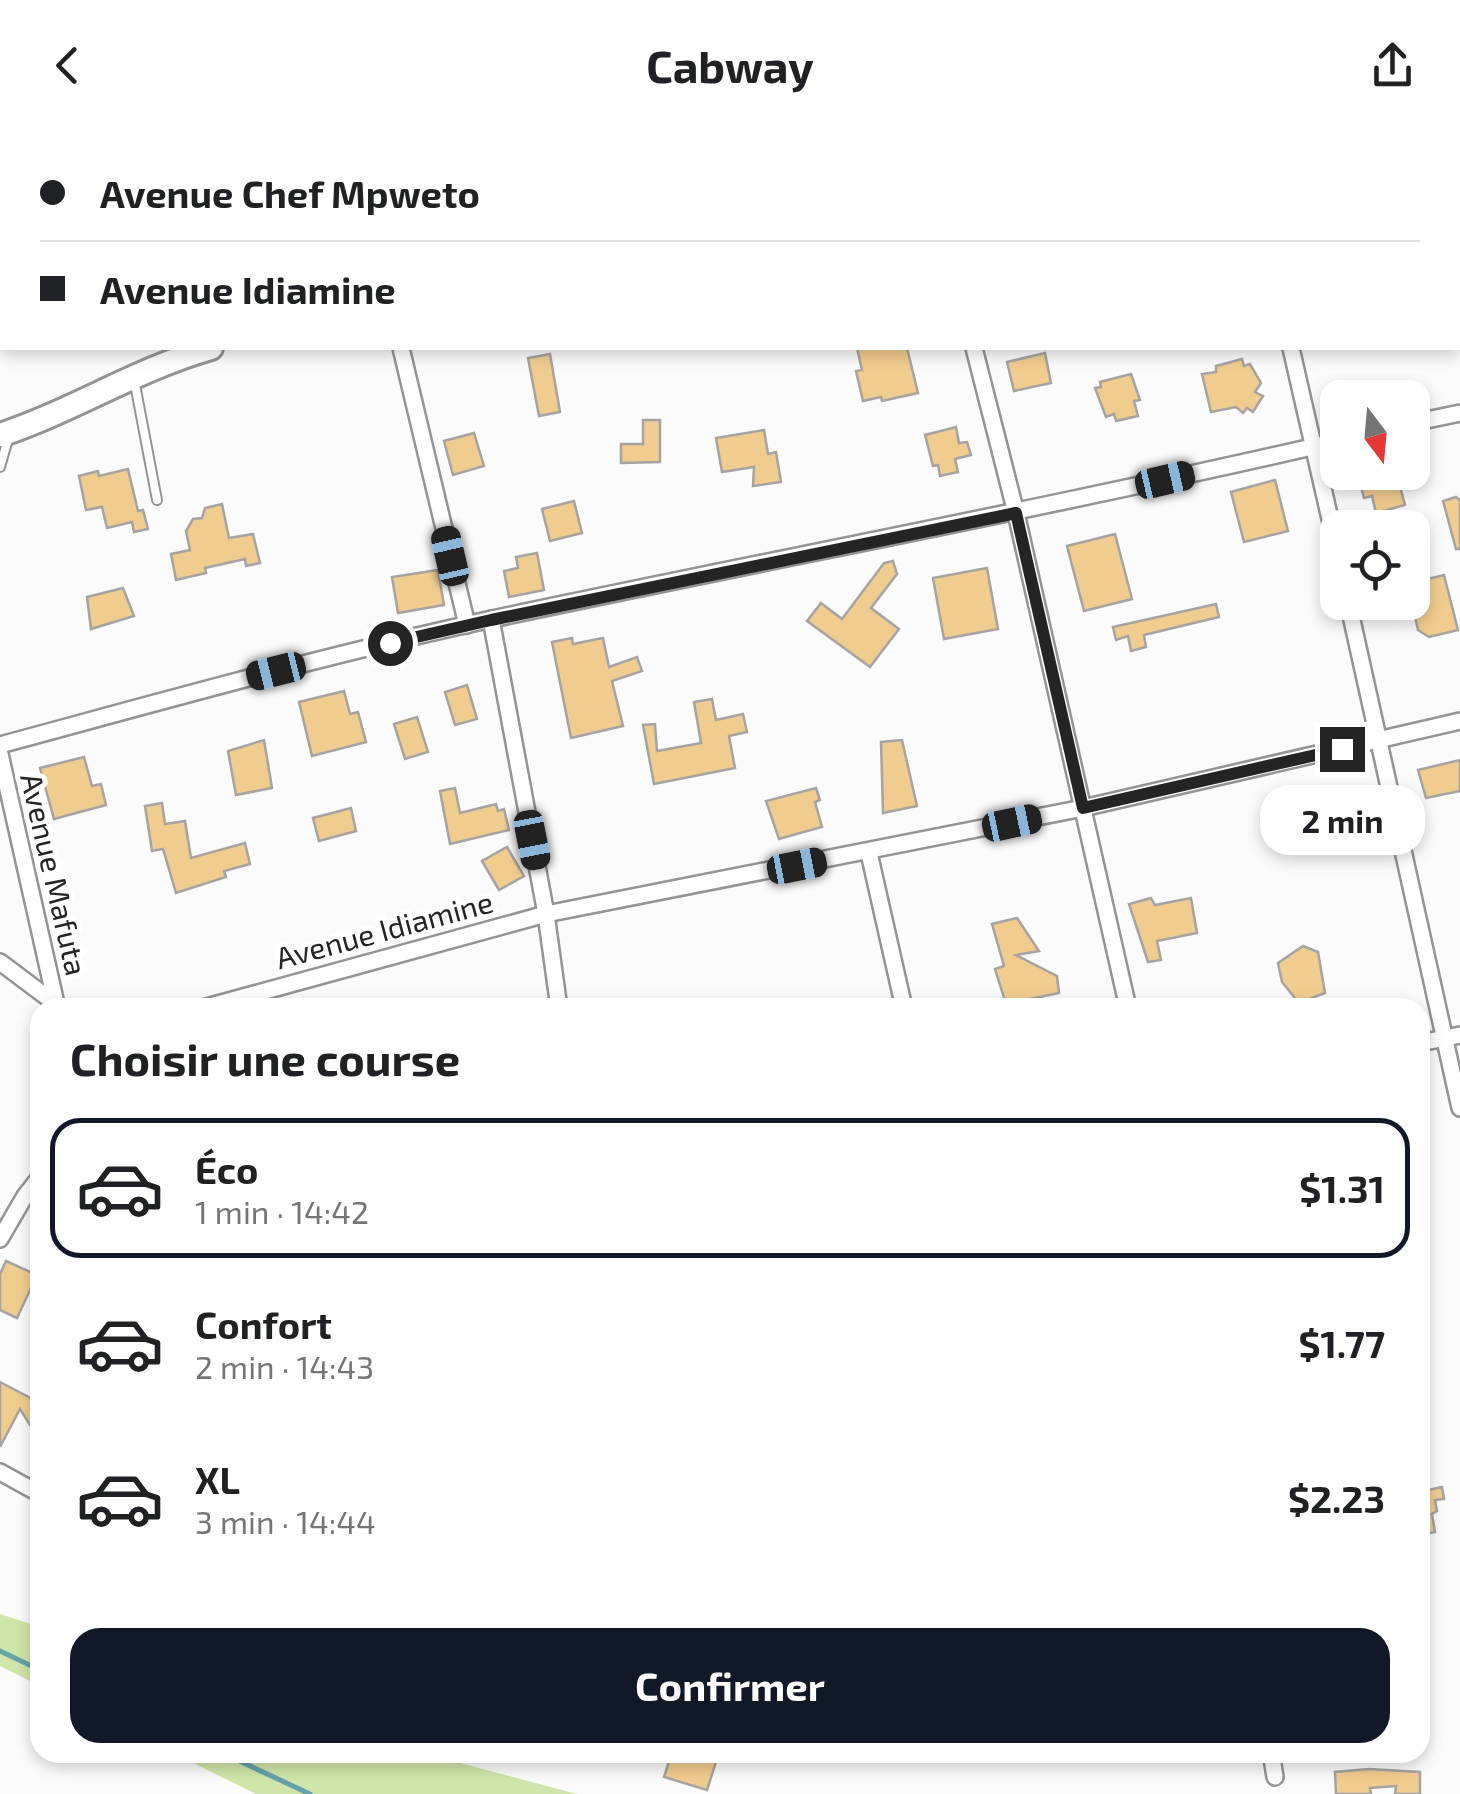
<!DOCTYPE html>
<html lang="fr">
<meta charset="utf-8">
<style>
:root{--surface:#fff;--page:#f6f6f6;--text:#202124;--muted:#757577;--line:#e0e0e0;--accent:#111827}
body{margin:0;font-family:"Exo 2",sans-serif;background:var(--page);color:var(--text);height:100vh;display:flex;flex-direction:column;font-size:38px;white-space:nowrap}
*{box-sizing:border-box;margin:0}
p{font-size:32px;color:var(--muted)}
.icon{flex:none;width:55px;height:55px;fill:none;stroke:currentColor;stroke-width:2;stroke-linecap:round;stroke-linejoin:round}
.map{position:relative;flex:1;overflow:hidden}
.panel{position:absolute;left:30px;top:868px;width:1400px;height:765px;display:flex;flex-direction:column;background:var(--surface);border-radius:30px;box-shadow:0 5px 15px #0003}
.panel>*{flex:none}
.banner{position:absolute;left:0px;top:0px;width:1460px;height:220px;box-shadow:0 5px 15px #0003;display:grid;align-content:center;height:220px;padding:0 40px;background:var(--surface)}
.needle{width:65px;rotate:164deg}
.fabs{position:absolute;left:1320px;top:250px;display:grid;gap:20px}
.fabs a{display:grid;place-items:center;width:110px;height:110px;border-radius:20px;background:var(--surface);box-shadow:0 5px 15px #0003;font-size:50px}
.end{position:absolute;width:45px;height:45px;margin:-22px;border:12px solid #242425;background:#fff;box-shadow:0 0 0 5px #fff}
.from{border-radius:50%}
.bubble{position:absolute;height:70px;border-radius:30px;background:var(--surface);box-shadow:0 5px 15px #0003;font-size:32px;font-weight:700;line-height:70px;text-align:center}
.car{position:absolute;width:30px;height:60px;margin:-30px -15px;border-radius:12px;box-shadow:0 0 8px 2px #0007;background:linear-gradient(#222 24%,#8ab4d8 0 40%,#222 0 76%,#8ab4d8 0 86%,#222 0)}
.banner b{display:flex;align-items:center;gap:35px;height:95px;font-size:38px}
.banner b+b{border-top:2px solid var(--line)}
.banner i{width:25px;height:25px;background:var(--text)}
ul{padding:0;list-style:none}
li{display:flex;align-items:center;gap:30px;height:140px;margin:0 20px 15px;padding:0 20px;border:5px solid transparent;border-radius:30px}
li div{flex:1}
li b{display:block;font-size:38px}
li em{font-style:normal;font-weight:700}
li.on{border-color:var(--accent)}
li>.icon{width:90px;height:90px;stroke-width:1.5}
h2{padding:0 40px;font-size:45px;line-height:120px}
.primary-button{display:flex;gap:20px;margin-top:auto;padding:20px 40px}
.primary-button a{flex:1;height:115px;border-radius:30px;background:var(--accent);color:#fff;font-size:40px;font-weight:700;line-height:115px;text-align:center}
header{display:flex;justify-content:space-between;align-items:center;height:130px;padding:0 40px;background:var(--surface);font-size:45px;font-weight:700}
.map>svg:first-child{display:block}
</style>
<header><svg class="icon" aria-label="back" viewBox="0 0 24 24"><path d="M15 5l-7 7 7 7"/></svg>Cabway<svg class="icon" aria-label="share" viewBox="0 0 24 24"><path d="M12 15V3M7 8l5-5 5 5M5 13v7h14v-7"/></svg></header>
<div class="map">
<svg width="1460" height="1664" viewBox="0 0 1460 1664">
<rect width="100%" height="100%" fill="#fbfbfc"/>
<g fill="#d0e5a9">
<polygon points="0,1484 40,1497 40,1556 0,1536"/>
<polygon points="173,1623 423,1623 577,1664 256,1664"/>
</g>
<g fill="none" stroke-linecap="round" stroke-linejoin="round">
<g stroke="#64a3ab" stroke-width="5">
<polyline points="0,1521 40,1540"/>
<polyline points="220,1622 310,1664"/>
</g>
</g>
<g fill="#f1cc8f" stroke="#a5a4a3" stroke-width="2.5">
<polygon points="857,218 907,218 918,263 882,271 881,267 863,271 856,241 862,240"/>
<polygon points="1045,223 1051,253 1014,261 1007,232"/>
<polygon points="550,224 560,282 539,286 528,228"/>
<polygon points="1242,229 1244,236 1250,234 1261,253 1255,262 1263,266 1253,282 1247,278 1243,283 1236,277 1211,282 1202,244 1216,242 1216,236"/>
<polygon points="1131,244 1140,270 1134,271 1138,286 1116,291 1114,284 1106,287 1095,258 1101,257 1100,252"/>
<polygon points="643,290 660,290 660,332 621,333 621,314 643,314"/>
<polygon points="956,297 959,313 967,312 971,325 955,329 958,342 940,346 938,335 933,336 925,305"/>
<polygon points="764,300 768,324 776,322 781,352 753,356 754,337 722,342 716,308"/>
<polygon points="474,303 484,336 453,345 444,311"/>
<polygon points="128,339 138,381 143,380 148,399 134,402 132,392 107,398 102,377 86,380 79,346 98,341 99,346"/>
<polygon points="1357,342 1423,342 1424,347 1399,353 1405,375 1376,383 1372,366 1364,368"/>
<polygon points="1275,350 1288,401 1244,412 1231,362"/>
<polygon points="1456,367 1460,370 1460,419 1456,419 1443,371"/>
<polygon points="574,371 582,403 550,411 542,379"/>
<polygon points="222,374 229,408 253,404 260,433 246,436 245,429 205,438 206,443 176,450 171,424 190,420 186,401 193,389 202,388 205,378"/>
<polygon points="1115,404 1132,469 1084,481 1067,416"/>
<polygon points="537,423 544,460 509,467 504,441 518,438 516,427"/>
<polygon points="893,431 897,444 871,478 899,499 870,537 807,491 821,473 842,489 884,433"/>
<polygon points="987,438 998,499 944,509 933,448"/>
<polygon points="438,440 444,475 398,483 392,447"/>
<polygon points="1444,445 1458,500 1429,507 1418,500 1415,487 1423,484 1416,452"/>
<polygon points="123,458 134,486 91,499 87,467"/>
<polygon points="1216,474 1219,487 1144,505 1146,517 1131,521 1128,506 1116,510 1113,497"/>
<polygon points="572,508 573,514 603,508 609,537 637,527 642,541 612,551 623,596 571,608 552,512"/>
<polygon points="467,555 477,589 455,595 445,562"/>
<polygon points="344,561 350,584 358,582 366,612 312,626 299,572"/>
<polygon points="712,569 716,590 743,584 747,602 729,606 735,638 654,654 643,595 655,594 657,621 701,613 694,572"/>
<polygon points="417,587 428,622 405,629 394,594"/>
<polygon points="264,610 272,658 236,665 228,621"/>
<polygon points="902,610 917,676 883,683 881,612"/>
<polygon points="84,627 92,656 101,654 106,675 54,689 40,638"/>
<polygon points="1460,630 1460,661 1426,668 1418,640"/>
<polygon points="455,658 460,683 496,674 498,681 504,679 509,700 450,714 440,661"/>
<polygon points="816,658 820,670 815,672 822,697 779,709 766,671"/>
<polygon points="162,673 165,694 185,691 191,728 245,713 250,734 224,741 226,747 176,763 163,719 152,721 145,676"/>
<polygon points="351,678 356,701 319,711 313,688"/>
<polygon points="507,717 524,746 499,760 482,731"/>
<polygon points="1151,768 1155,775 1191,768 1197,803 1157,811 1161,830 1148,832 1129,774"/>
<polygon points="1017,788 1039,821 1016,825 1057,846 1059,863 1006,874 995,839 1004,836 992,794"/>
<polygon points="1303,816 1318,822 1325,863 1299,873 1282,852 1278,833"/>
<polygon points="6,1131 37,1145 17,1188 0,1180 0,1144"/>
<polygon points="0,1252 40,1273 40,1300 30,1295 20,1279 0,1317"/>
<polygon points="1426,1352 1428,1360 1442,1357 1444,1369 1435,1370 1437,1381 1432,1384 1435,1402 1420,1405 1420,1353"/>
<polygon points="672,1622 684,1622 716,1632 707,1660 664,1647"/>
<polygon points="1369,1639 1420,1642 1420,1664 1395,1664 1396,1656 1370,1658 1371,1664 1336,1664 1335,1642"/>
</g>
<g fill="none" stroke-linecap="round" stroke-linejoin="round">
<defs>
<g id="lane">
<polyline points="134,249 157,370"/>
<polyline points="0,337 9,306"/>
</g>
<g id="street">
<polyline points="137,0 138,2"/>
<polyline points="359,0 359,2"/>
<polyline points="635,0 636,2"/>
<polyline points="923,0 923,2"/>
<polyline points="1240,0 1240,2"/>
<polyline points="401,218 467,495"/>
<polyline points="974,218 1016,383 1128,878"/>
<polyline points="1291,218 1338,424"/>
<polyline points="1412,293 1460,283"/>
<polyline points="1348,472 1460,978"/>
<polyline points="491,489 546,784 559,878"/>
<path d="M0,615c163,-44 326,-90 492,-126 282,-60 565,-113 846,-178"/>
<polyline points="0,624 57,878"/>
<polyline points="869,723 904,878"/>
<polyline points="0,832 56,874"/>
<polyline points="203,878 546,784 1083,678 1460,591"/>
<polyline points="1420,913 1460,905"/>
<polyline points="0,1109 25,1066 40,1047"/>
<polyline points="0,1342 40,1364"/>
<polyline points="1271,1622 1275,1647"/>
</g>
<g id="secondary">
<polyline points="1433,2 1446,0"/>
<path d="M0,305c73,-24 137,-66 211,-87"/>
</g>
</defs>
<use href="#lane" stroke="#949495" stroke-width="12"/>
<use href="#street" stroke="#949495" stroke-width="20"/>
<use href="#secondary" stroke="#949495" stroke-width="28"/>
<use href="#lane" stroke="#fff" stroke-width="8"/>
<use href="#street" stroke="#fff" stroke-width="15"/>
<use href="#secondary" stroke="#fff" stroke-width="22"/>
</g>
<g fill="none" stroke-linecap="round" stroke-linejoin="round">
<polyline stroke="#242425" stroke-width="12" points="390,513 491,490 1016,383 1083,678 1342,619"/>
</g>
<g text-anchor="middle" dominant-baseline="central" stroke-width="10" stroke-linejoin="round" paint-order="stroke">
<g font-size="30" fill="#242425" stroke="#fff">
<text transform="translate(55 744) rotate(77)">Avenue Mafuta</text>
<text transform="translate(384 799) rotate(-15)">Avenue Idiamine</text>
</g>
</g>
</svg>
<div class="fabs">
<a><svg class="needle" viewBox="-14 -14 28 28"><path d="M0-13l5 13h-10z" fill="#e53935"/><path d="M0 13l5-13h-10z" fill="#757577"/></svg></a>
<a><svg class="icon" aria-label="locate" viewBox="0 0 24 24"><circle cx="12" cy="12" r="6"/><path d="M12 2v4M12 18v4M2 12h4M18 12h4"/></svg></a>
</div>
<i class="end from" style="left:390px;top:513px"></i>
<i class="end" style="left:1342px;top:619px"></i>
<div class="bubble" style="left:1260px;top:655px;width:165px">2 min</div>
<i class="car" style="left:1165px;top:350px;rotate:77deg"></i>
<i class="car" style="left:450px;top:426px;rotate:347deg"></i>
<i class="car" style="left:276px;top:541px;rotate:256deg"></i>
<i class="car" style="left:1012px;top:693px;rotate:78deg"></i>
<i class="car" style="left:532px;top:710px;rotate:169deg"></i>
<i class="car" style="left:797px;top:736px;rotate:79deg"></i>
<div class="banner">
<b><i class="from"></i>Avenue Chef Mpweto</b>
<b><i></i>Avenue Idiamine</b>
</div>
<section class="panel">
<h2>Choisir une course</h2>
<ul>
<li class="on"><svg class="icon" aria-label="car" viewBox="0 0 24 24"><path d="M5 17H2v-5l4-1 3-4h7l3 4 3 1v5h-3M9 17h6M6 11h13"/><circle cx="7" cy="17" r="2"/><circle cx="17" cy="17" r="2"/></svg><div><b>Éco</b><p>1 min · 14:42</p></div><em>$1.31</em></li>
<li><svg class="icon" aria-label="car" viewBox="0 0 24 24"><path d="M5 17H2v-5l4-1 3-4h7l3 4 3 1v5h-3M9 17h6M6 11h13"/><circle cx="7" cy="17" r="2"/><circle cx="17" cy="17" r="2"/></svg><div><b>Confort</b><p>2 min · 14:43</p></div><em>$1.77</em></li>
<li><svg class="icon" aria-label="car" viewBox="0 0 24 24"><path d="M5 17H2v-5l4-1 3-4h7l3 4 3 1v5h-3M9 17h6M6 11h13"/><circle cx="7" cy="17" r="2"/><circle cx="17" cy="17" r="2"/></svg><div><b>XL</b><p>3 min · 14:44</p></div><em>$2.23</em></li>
</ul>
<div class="primary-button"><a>Confirmer</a></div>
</section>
</div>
